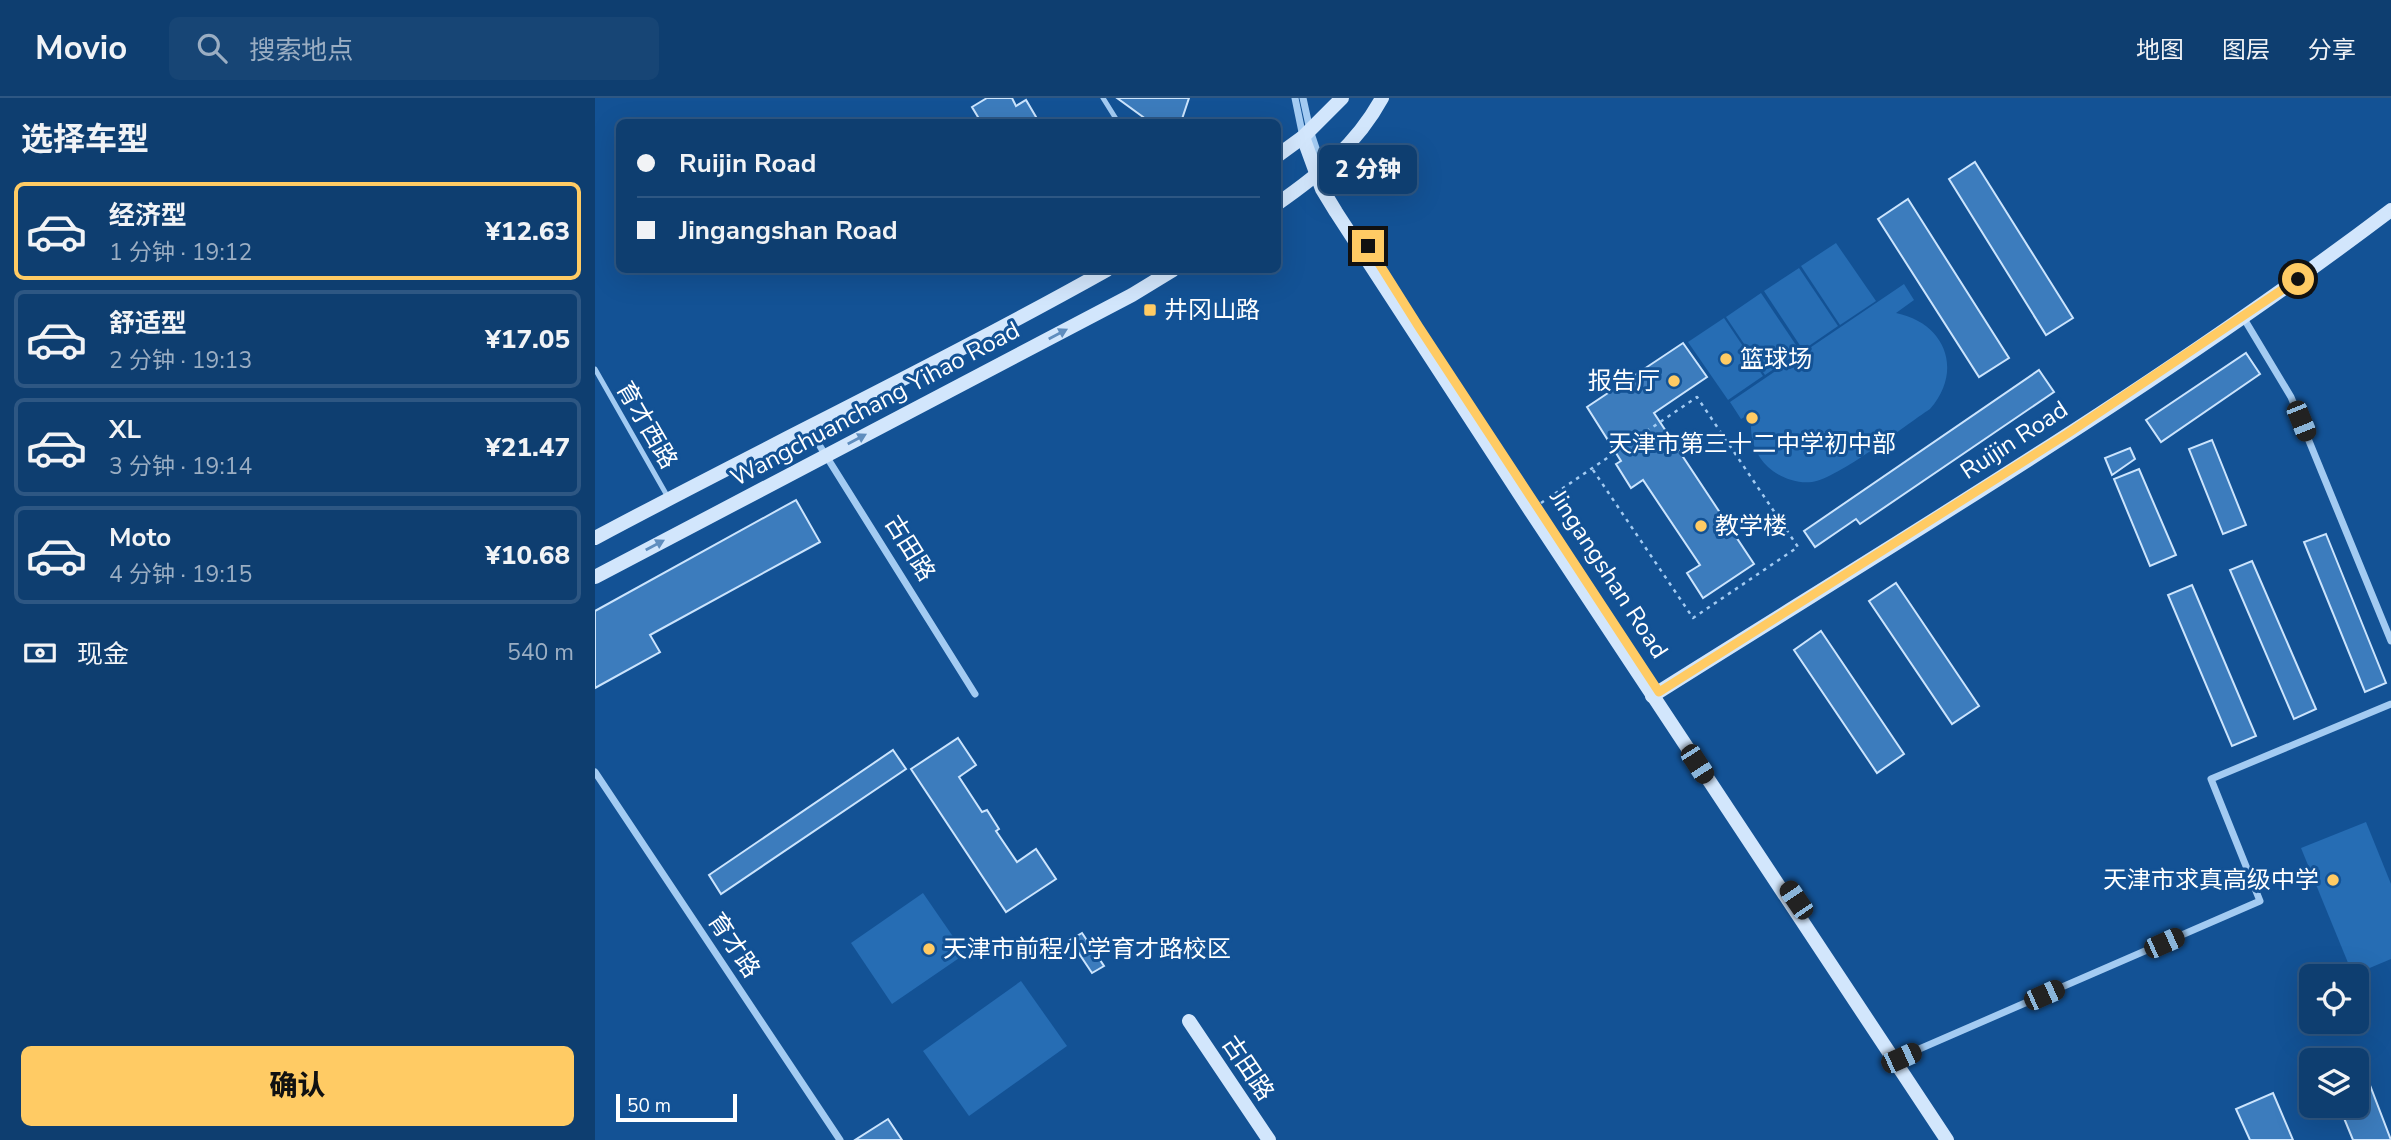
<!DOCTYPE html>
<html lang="zh">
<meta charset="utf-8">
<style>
:root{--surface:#0e3e70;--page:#174575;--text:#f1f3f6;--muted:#9baec3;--line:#2e5783;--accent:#ffcb64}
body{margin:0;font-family:"Nunito Sans","Noto Sans SC",sans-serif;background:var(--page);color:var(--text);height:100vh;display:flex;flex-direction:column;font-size:26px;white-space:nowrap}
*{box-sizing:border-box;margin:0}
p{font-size:23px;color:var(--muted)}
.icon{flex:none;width:38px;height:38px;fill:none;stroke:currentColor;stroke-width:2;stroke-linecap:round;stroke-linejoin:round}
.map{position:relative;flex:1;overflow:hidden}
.sheet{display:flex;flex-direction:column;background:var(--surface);width:595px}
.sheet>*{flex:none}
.top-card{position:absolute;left:21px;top:21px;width:665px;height:154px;border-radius:10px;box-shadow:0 7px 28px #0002,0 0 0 2px var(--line);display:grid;align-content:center;height:154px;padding:0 21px;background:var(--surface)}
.fabs{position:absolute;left:1704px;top:866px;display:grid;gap:14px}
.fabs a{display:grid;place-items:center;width:70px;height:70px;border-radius:10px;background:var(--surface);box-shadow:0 7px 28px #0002,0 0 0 2px var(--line);font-size:35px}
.scale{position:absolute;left:21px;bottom:18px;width:121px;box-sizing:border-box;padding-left:7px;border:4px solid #fff;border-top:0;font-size:19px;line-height:24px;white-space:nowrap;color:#fff;-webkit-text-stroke:5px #135295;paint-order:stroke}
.end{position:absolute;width:32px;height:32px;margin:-16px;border:9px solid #ffcb64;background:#111;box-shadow:0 0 0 4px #111}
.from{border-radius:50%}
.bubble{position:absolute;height:49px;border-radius:10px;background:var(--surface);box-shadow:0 7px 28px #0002,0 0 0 2px var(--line);font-size:23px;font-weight:800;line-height:49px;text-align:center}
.car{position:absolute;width:21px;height:42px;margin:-21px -10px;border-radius:9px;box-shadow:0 0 5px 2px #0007;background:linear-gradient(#222 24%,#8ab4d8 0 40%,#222 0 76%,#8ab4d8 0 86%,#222 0)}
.top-card b{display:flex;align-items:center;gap:24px;height:66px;font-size:26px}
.top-card b+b{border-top:2px solid var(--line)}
.top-card i{width:18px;height:18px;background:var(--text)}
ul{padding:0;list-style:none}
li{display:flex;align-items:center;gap:21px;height:98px;margin:0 14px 10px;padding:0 7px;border:4px solid var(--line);border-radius:10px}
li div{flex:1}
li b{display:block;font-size:26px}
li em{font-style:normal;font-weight:800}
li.selected{border-color:var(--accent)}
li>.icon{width:63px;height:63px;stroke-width:1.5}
h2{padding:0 21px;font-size:32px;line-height:84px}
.pay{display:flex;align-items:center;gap:18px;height:77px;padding:0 21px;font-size:26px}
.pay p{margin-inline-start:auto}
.action{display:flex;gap:14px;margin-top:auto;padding:14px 21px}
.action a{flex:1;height:80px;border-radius:10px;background:var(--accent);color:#111;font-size:28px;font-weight:800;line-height:80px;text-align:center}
header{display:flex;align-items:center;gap:42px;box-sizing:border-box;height:98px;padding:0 35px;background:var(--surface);border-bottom:2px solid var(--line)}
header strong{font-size:33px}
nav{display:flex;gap:38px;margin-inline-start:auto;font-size:24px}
.search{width:490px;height:63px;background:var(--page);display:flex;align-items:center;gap:18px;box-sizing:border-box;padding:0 24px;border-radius:10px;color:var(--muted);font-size:26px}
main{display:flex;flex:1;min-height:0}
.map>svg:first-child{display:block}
</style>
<header>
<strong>Movio</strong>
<div class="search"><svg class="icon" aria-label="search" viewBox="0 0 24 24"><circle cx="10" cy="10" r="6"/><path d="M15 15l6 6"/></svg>搜索地点</div>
<nav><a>地图</a><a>图层</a><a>分享</a></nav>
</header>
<main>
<section class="sheet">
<h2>选择车型</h2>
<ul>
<li class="selected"><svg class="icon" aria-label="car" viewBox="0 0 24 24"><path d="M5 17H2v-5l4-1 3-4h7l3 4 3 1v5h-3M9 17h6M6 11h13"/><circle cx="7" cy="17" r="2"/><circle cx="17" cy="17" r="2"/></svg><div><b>经济型</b><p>1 分钟 · 19:12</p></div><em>¥12.63</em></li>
<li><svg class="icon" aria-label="car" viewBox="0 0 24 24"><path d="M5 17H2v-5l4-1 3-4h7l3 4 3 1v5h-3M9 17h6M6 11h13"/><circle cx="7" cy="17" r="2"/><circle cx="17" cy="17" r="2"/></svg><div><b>舒适型</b><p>2 分钟 · 19:13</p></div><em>¥17.05</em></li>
<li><svg class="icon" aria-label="car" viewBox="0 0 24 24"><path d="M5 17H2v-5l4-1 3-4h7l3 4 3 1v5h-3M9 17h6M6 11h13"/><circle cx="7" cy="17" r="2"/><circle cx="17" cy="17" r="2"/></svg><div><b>XL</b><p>3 分钟 · 19:14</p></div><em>¥21.47</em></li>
<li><svg class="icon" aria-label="car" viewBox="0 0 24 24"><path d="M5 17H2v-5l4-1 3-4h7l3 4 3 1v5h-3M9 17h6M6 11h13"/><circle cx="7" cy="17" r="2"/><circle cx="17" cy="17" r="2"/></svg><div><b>Moto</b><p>4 分钟 · 19:15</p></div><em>¥10.68</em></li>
</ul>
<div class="pay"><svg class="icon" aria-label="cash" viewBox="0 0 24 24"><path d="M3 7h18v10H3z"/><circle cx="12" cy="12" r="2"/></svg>现金<p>540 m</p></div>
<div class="action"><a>确认</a></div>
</section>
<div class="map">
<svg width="1796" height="1042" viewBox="0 0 1796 1042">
<rect width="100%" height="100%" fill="#135295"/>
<g fill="#266db4">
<polygon points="1241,145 1281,203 1245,227 1206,168"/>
<polygon points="1204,170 1243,228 1208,252 1169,193"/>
<path d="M1309,186l10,16 -18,13c49,10 68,57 34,96 -26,17 -91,69 -118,73 -16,2 -33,-5 -44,-15 -16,-15 -19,-34 -16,-54l-11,6 -11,-17z"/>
<polygon points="1166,195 1205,253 1170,277 1131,219"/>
<polygon points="1129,220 1168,278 1133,302 1093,244"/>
<polygon points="1771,724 1796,786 1796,861 1758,877 1706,750"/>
<polygon points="328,795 370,856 297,906 256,845"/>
<polygon points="426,883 472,948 374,1018 328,953"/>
</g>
<g fill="#3c7cbd" stroke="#cbe4fd" stroke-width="2">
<polygon points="392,0 417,0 421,8 431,2 444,24 386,24 377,9"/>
<polygon points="522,0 594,0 586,24 555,24"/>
<polygon points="1380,64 1478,220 1451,237 1354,81"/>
<polygon points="1313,101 1414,260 1384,279 1283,121"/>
<polygon points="1088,245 1112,279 1059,315 1159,466 1108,500 1092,475 1105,467 1048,382 1036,390 1021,366 1026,363 992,309"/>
<polygon points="1651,255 1665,276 1566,344 1551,322"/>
<polygon points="1444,272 1459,294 1265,426 1261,421 1220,449 1209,433"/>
<polygon points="1617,342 1651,427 1628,436 1594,351"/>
<polygon points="1535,350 1540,361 1517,377 1510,360"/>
<polygon points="1544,371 1581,457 1555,468 1519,381"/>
<polygon points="201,402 225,444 55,537 65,554 0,590 0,513"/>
<polygon points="1731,436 1791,585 1770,594 1709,444"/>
<polygon points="1657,463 1721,611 1699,621 1635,472"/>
<polygon points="1301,485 1384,608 1357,626 1274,503"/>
<polygon points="1597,487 1661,638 1637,648 1573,497"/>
<polygon points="1226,533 1309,656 1282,675 1199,552"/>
<polygon points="363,640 381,667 364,679 387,714 392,712 404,731 401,733 422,764 441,751 461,781 411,814 316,671"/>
<polygon points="298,652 311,671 126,796 114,777"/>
<polygon points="487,835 509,868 497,875 475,842"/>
<polygon points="1762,956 1763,956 1796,1042 1758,1042 1744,1008 1762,1008"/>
<polygon points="1678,995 1698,1042 1655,1042 1641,1011"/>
<polygon points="293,1021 307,1042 260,1042"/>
</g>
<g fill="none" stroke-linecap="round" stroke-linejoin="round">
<polyline stroke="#a3cbf2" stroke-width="2.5" stroke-dasharray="3.5 5" stroke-linecap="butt" points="946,405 1102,299 1203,449 1098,520 996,369"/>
<g stroke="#a3cbf2" stroke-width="5">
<polyline points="508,0 523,24"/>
<polyline points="0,271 74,401"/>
</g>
<g stroke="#a3cbf2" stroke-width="7">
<polyline points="700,0 708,39"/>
<polyline points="708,0 715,32 728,71"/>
<polyline points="1648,219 1696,299 1796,543"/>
<polyline points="213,329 380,596"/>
<polyline points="0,674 245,1042"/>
<polyline points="1299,962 1665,803 1616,681 1796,606"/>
</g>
<g stroke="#d2e6fc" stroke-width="14">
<polyline points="708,39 727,91 741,114 935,412 1352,1042"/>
<polyline points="682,58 708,39 747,0"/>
<path d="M682,106c43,-30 80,-60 105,-106"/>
<path d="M0,440c170,-91 344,-174 512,-268"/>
<polyline points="0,479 537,197 578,172"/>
<path d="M1057,598c249,-157 504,-308 739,-486"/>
<polyline points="594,923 674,1042"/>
</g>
</g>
<defs><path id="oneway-solid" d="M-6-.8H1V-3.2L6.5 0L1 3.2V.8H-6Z" transform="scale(1.75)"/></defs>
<g fill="#5f8dbe">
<use href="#oneway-solid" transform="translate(463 236) rotate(-28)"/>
<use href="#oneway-solid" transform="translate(262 341) rotate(-28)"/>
<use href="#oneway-solid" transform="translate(60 447) rotate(-28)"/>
</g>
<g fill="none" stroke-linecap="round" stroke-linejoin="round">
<polyline stroke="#ffcb64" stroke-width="9" points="773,148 824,229 1064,594 1472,336 1703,181"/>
</g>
<g fill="#ffcb64" stroke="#135295" stroke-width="2.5">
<rect x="548" y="205" width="14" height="14" rx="3.5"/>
<circle cx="1131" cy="261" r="7"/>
<circle cx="1079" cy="283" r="7"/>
<circle cx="1157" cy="320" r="7"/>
<circle cx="1106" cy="428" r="7"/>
<circle cx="1738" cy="782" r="7"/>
<circle cx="334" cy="851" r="7"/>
</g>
<g text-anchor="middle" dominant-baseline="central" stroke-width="6" stroke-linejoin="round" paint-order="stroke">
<g font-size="24" fill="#fff" stroke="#135295" text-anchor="start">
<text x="569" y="212">井冈山路</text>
<text x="1145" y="261">篮球场</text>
<text x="1065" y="283" text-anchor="end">报告厅</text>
<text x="1157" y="346" text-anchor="middle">天津市第三十二中学初中部</text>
<text x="1120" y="428">教学楼</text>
<text x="1724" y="782" text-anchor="end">天津市求真高级中学</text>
<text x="348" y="851">天津市前程小学育才路校区</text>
</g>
<g font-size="24" fill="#fff" stroke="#135295">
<text transform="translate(280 306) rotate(-28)">Wangchuanchang Yihao Road</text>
<text transform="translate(52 327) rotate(60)">育才西路</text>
<text transform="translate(1419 342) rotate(-33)">Ruijin Road</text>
<text transform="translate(315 450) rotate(58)">古田路</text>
<text transform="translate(1014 476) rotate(57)">Jingangshan Road</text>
<text transform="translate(139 847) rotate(56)">育才路</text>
<text transform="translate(653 970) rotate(56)">古田路</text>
</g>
</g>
</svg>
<div class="fabs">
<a><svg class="icon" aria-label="locate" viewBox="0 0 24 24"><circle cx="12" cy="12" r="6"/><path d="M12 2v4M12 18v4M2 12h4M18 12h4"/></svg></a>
<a><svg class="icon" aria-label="layers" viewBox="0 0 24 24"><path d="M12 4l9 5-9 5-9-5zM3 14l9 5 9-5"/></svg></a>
</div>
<div class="scale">50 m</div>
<i class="end from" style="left:1703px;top:181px"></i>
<i class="end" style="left:773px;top:148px"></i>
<div class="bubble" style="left:724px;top:47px;width:98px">2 分钟</div>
<i class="car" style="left:1706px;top:323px;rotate:158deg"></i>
<i class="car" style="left:1102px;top:666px;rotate:147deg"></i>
<i class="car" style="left:1201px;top:802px;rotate:326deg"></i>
<i class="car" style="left:1569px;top:845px;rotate:66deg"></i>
<i class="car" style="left:1449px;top:897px;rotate:66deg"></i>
<i class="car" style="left:1306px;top:960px;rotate:66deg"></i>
<div class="top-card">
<b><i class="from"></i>Ruijin Road</b>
<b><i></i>Jingangshan Road</b>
</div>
</div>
</main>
